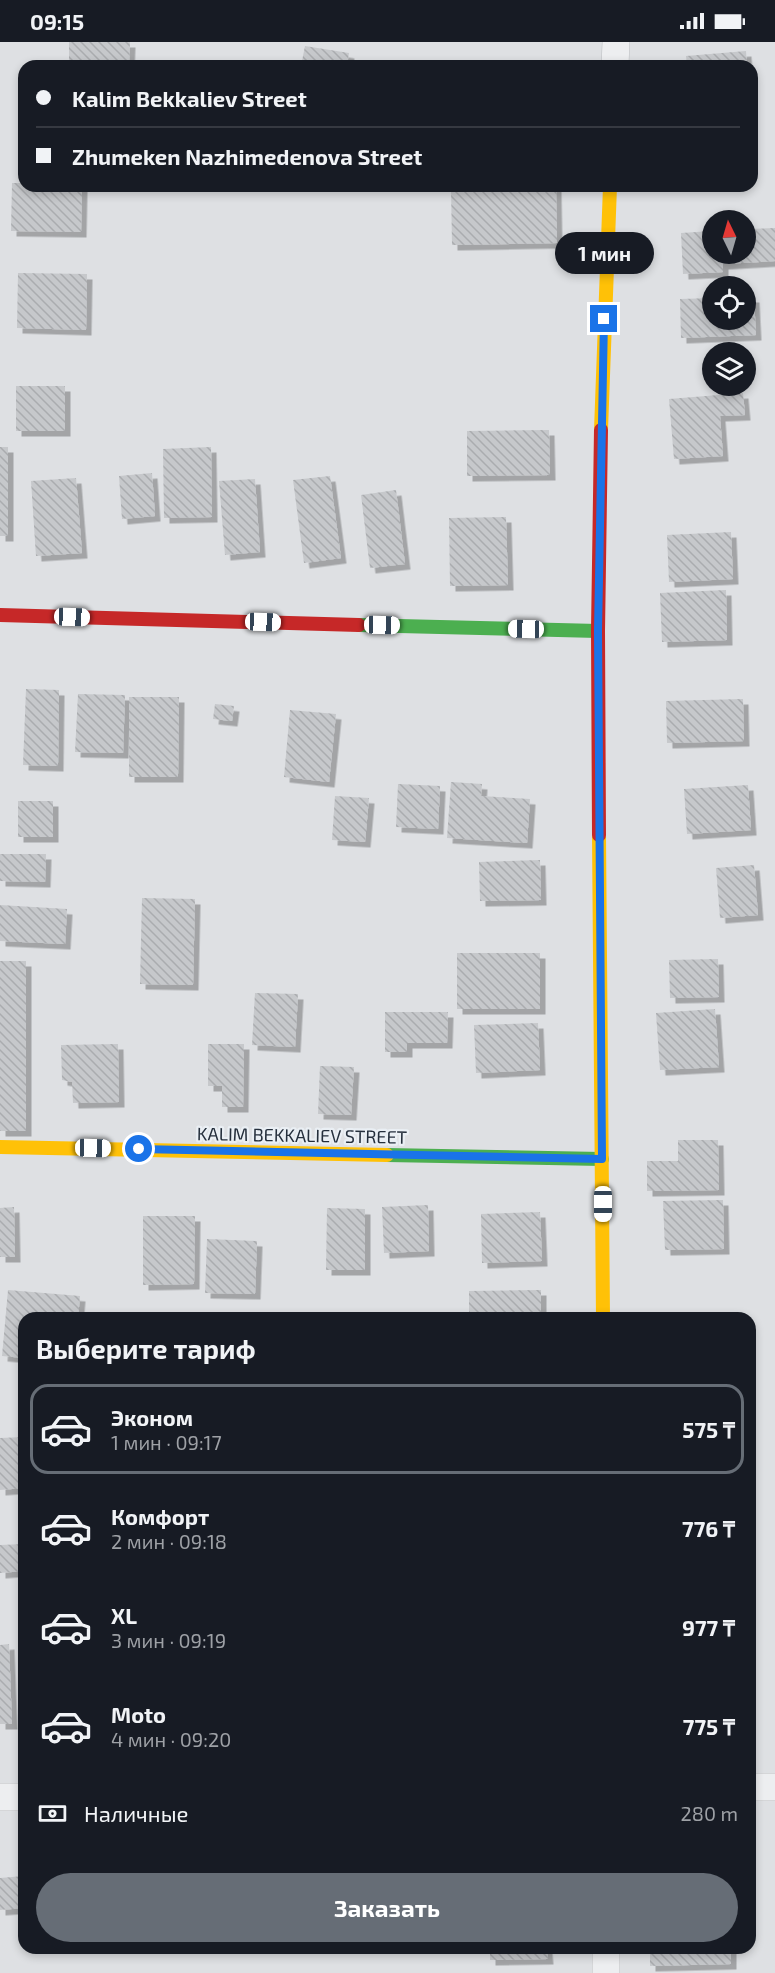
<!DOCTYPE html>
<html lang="ru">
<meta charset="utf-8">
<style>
:root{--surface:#171b24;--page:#242831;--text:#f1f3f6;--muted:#9ea1a6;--line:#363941;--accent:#666d76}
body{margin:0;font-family:"Exo 2",sans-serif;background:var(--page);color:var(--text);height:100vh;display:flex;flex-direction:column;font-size:22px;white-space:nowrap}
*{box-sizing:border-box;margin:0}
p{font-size:20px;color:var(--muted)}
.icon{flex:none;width:33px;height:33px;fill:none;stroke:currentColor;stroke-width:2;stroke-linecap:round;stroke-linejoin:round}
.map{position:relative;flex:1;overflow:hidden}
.panel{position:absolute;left:18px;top:1270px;width:738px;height:642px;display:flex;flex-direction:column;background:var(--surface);border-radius:18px;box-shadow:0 3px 9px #0003}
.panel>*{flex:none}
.hud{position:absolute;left:18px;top:18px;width:740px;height:132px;border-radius:18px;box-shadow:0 3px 9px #0003;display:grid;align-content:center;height:132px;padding:0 18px;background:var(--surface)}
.needle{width:39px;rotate:355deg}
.fabs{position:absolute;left:702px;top:168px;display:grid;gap:12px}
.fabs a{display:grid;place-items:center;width:54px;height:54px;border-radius:50%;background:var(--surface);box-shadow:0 3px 9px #0003;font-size:30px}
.end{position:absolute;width:27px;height:27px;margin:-14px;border:8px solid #1a73e8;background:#fff;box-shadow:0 0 0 3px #fff}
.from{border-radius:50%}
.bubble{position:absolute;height:42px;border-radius:21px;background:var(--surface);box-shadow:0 3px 9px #0003;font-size:20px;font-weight:700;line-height:42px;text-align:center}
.car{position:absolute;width:18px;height:36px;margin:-18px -9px;border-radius:8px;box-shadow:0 0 4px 2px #0007;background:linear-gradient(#fff 24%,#345 0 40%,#fff 0 76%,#345 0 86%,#fff 0)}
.hud b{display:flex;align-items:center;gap:21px;height:57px;font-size:22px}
.hud b+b{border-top:2px solid var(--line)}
.hud i{width:15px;height:15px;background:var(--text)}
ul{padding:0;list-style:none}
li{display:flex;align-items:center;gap:18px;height:90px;margin:0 12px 9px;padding:0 6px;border:3px solid transparent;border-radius:18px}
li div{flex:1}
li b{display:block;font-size:22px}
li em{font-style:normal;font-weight:700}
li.active{border-color:var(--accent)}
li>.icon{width:54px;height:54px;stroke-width:1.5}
h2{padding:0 18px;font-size:27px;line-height:72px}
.pay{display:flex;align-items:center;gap:15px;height:66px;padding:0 18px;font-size:22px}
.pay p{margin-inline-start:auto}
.primary-button{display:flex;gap:12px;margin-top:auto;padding:12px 18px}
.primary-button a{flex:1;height:69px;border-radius:36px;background:var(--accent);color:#fff;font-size:24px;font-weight:700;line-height:69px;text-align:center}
.status{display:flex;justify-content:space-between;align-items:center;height:42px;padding:0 30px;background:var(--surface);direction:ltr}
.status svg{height:16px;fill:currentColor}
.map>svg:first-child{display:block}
</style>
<div class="status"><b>09:15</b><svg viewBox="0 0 49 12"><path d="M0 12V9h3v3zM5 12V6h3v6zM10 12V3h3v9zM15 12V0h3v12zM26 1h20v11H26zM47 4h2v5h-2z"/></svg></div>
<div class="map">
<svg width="775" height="1931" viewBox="0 0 775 1931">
<defs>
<pattern id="building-back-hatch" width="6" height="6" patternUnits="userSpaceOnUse" patternTransform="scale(1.5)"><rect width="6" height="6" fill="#c6c8cb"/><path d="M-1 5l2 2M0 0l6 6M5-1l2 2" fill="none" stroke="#aaacaf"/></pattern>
<filter id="shadow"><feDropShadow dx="5.5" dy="5.5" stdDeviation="0" flood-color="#0004"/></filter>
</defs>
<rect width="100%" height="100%" fill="#dee0e3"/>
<g fill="url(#building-back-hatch)" filter="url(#shadow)">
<polygon points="69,0 130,0 129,24 69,23"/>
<polygon points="305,4 349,11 347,24 301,24"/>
<polygon points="746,9 747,24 687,24 686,14"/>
<polygon points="12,141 24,141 24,144 82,144 81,190 11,189"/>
<polygon points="556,144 557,201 452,203 451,146"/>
<polygon points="775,186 775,219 723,222 723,230 683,232 681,191 712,189 712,212 746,212 746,187"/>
<polygon points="18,231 87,232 86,288 17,286"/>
<polygon points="746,255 754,255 756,293 681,296 680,257 712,256 712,278 746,278"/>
<rect x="16" y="344" width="49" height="45"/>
<polygon points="743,351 745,373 720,374 723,414 674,417 669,357"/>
<polygon points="549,388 550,433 467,434 467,389"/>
<rect x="0" y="405" width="8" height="89"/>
<polygon points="211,405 212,475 164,476 163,407"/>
<polygon points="152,431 155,474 122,477 119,434"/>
<polygon points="330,434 341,516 304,521 293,438"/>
<polygon points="76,436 82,511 36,514 31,439"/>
<polygon points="255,437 260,510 225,513 219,439"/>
<polygon points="396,448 405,522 370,526 361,453"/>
<polygon points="506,475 508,543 450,544 449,476"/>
<polygon points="731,490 733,537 669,540 667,493"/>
<polygon points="726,548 727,598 662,600 660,551"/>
<polygon points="26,647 59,648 58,724 23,723"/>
<polygon points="78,652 125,653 123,711 75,710"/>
<polygon points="129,655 179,655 178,735 129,735"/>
<polygon points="743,657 744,699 667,701 666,659"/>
<polygon points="215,662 234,664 232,679 213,677"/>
<polygon points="290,668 336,672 329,740 284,735"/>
<polygon points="451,740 482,742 481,754 530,757 527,801 447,796"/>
<polygon points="398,742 440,744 438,787 396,785"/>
<polygon points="748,743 751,788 687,792 684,747"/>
<polygon points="335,754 369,756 365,800 332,798"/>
<rect x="18" y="759" width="35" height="36"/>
<polygon points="0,812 46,812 45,840 0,839"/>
<polygon points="540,818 541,858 480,859 479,820"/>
<polygon points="754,823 758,873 720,876 716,826"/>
<polygon points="142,856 195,857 193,943 140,942"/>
<polygon points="0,863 67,867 65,902 0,899"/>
<rect x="457" y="911" width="83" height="56"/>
<polygon points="718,917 719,955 670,956 669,918"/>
<rect x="0" y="919" width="26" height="170"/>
<polygon points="255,951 298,952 295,1005 252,1003"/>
<polygon points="715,967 719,1025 660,1028 656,971"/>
<polygon points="385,970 448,970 447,1001 407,1001 407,1010 385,1010"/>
<polygon points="538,981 540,1028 476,1031 474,983"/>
<polygon points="118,1002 119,1060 73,1061 72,1040 62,1038 61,1003"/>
<polygon points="208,1002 244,1002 243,1065 222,1065 222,1044 208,1044"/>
<polygon points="320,1024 354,1025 351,1073 318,1072"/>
<polygon points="678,1098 718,1098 719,1148 647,1149 647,1119 678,1119"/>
<polygon points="723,1158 724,1207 665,1208 663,1159"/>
<polygon points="428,1163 429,1209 384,1211 382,1165"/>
<polygon points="14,1165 15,1215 0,1215 0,1166"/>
<polygon points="327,1166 365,1167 365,1228 326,1228"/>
<polygon points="540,1170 542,1219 482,1221 481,1172"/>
<polygon points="143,1174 195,1174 194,1242 143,1243"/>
<polygon points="207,1197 257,1199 255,1252 205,1251"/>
<polygon points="8,1248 80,1254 78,1276 24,1276 24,1316 2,1314"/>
<polygon points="541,1248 541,1276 469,1276 469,1249"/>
<polygon points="253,1270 278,1270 277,1276 253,1276"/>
<polygon points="24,1395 24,1446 0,1448 0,1396"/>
<polygon points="24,1502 24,1529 0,1531 0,1503"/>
<polygon points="9,1602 12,1682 0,1682 0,1603"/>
<polygon points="24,1834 24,1866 0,1868 0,1836"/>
<polygon points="490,1906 547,1906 548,1917 490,1918"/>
<polygon points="650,1906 731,1906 731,1922 650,1924"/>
</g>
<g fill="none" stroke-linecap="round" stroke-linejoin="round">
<defs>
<g id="street">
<polyline points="615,24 616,0"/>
<polyline points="750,1745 775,1745"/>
<polyline points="0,1755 24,1755"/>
<polyline points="606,1906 606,1931"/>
</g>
</defs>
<use href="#street" stroke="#bcbec1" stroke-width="28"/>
<use href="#street" stroke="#edeef0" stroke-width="27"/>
<g stroke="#4caf50" stroke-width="14">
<polyline points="359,583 598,589"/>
<polyline points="387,1113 602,1117"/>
</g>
<g stroke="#ffc107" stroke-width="14">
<polyline points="601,388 610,144"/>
<polyline points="599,793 603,1276"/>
<polyline points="0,1105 387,1113"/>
</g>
<g stroke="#c62828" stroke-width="14">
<polyline points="0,573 359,583"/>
<polyline points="599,793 598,589 601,388"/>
</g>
</g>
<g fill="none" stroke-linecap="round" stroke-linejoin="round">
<polyline stroke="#1a73e8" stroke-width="8" points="139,1107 602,1117 598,589 604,277"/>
</g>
<g text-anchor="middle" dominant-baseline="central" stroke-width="4.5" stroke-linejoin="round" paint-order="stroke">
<g font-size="18" fill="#252f3c" stroke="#eaeff4">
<text transform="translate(302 1093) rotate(1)">KALIM BEKKALIEV STREET</text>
</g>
</g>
</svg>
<div class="fabs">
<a><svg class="needle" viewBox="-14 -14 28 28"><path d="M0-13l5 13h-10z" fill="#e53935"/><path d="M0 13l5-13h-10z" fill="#9ea1a6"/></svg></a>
<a><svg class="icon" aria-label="locate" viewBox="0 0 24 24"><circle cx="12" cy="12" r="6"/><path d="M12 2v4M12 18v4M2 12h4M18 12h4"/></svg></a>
<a><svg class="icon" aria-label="layers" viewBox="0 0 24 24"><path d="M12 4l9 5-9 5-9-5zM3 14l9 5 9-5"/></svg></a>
</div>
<i class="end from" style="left:139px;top:1107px"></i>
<i class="end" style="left:604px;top:277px"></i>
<div class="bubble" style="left:555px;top:190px;width:99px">1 мин</div>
<i class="car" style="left:72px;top:575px;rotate:92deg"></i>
<i class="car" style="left:263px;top:580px;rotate:92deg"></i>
<i class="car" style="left:382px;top:583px;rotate:91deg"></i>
<i class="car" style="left:526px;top:587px;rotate:271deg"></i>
<i class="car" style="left:93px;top:1106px;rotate:91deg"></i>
<i class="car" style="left:603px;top:1162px;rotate:180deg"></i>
<div class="hud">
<b><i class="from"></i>Kalim Bekkaliev Street</b>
<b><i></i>Zhumeken Nazhimedenova Street</b>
</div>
<section class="panel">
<h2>Выберите тариф</h2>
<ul>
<li class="active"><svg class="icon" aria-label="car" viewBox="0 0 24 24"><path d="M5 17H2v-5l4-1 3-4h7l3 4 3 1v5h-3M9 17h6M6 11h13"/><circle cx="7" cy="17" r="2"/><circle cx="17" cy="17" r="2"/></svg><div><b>Эконом</b><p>1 мин · 09:17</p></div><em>575 ₸</em></li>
<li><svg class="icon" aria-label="car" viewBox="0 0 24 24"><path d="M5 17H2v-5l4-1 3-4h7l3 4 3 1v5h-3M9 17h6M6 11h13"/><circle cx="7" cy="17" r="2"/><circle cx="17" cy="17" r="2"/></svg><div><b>Комфорт</b><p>2 мин · 09:18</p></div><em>776 ₸</em></li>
<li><svg class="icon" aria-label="car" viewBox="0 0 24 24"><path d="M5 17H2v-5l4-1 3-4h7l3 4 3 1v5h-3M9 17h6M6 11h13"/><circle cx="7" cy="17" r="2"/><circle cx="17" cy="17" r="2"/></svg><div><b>XL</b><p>3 мин · 09:19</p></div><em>977 ₸</em></li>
<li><svg class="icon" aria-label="car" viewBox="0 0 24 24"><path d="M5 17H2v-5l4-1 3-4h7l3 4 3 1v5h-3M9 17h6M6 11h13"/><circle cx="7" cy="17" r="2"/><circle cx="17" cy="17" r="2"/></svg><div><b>Moto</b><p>4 мин · 09:20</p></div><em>775 ₸</em></li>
</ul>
<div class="pay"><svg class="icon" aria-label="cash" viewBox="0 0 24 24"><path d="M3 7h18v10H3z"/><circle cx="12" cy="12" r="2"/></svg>Наличные<p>280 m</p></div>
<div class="primary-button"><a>Заказать</a></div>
</section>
</div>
